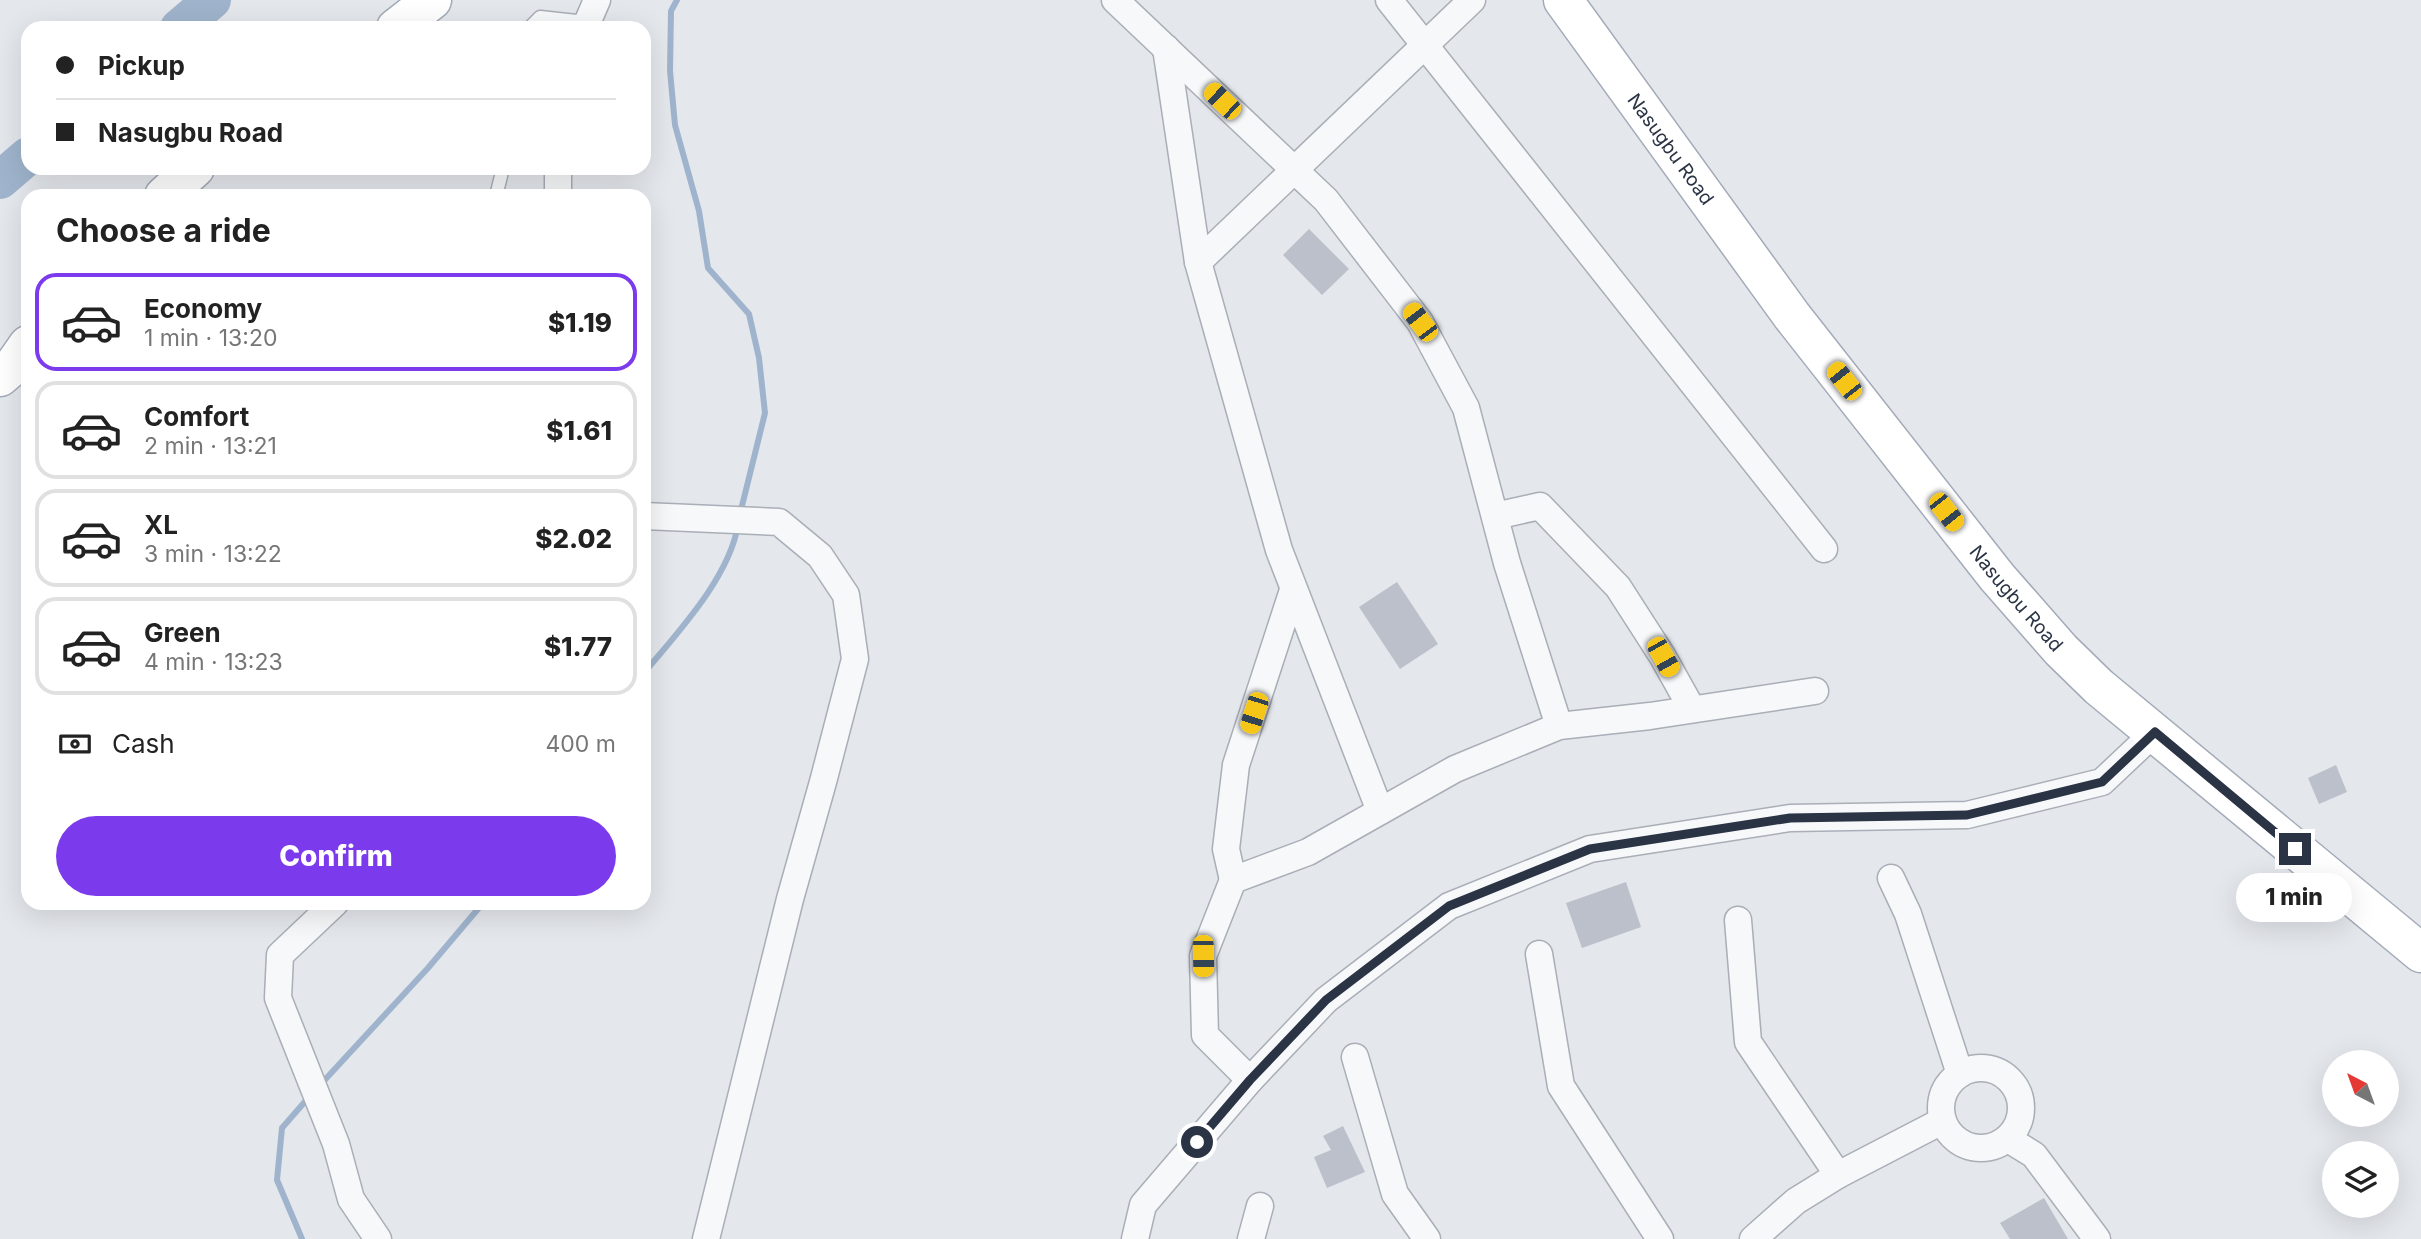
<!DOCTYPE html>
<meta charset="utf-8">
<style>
:root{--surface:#fff;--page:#f2f2f2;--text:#222;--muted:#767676;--line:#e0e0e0;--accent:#7c3aed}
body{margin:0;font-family:Inter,sans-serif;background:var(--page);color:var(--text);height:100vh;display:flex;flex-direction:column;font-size:26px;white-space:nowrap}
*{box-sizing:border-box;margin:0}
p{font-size:23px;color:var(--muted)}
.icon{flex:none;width:38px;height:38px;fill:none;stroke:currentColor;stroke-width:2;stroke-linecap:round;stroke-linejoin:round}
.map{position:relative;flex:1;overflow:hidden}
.side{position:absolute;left:21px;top:189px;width:630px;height:721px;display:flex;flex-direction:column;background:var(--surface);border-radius:21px;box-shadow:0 7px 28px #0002}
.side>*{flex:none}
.top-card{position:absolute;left:21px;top:21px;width:630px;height:154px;border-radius:21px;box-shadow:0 7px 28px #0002;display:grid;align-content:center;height:154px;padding:0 35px;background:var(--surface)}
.needle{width:46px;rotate:319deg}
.fabs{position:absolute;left:2322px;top:1050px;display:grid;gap:14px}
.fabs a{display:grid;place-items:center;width:77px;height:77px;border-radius:50%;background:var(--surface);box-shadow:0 7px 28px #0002;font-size:35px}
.end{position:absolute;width:32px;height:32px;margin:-16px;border:9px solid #2b3445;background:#fff;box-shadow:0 0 0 4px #fff}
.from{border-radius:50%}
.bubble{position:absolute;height:49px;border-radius:24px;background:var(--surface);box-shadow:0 7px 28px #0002;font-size:23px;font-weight:800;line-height:49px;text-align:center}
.car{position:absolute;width:21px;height:42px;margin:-21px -10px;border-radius:9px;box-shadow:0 0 5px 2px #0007;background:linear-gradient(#f5c518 24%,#345 0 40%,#f5c518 0 76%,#345 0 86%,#f5c518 0)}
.top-card b{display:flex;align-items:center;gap:24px;height:66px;font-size:26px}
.top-card b+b{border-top:2px solid var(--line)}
.top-card i{width:18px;height:18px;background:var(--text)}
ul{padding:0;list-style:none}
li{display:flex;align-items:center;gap:21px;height:98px;margin:0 14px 10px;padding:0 21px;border:4px solid var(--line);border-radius:21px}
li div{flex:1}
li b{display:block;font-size:26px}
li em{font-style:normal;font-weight:800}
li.on{border-color:var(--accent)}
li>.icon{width:63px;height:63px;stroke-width:1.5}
h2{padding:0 35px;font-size:32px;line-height:84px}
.pay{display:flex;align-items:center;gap:18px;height:77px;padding:0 35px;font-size:26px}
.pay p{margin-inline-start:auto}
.cta{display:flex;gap:14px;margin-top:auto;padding:14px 35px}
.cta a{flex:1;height:80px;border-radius:42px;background:var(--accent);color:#fff;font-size:28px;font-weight:800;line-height:80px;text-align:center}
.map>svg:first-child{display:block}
</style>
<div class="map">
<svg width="2421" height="1239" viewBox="0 0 2421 1239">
<rect width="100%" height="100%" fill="#e4e7ec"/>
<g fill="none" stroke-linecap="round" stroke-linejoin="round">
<g stroke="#9fb4cc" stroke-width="6">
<polyline points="677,0 671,11 670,71 675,125 699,211 708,268 749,314 759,358 765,413 740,514"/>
<path d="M644,673c34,-41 85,-95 94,-148"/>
<polyline points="321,1084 428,968 483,903"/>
<polyline points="302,1239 277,1180 282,1128 309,1097"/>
</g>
<g stroke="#9fb4cc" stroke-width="38">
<polyline points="179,28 212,0"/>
<polyline points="0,180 28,156"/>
</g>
</g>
<g fill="#bbc0ca">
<polygon points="1309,229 1349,269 1322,295 1283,255"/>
<polygon points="1397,582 1438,644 1400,669 1359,607"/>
<polygon points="2336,765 2347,792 2319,804 2308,778"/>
<polygon points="1626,882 1641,927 1582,948 1566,903"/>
<polygon points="1343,1126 1365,1172 1327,1188 1314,1157 1331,1150 1323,1136"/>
<polygon points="2044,1198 2068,1239 2010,1239 2000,1223"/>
</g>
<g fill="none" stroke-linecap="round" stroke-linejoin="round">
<defs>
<g id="lane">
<polyline points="529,28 540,17 586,22"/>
<polyline points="496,196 503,168"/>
</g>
<g id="street">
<polyline points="1115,0 1326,200 1420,322 1466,408 1507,563 1559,726"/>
<polyline points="1389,0 1824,549"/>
<polyline points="585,28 597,0"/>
<polyline points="1166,48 1198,262 1279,550 1380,811"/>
<polyline points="558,196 558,168"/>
<polyline points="1198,262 1472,0"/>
<polyline points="644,516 779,522 820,556 846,595 855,659 823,782 790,899 706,1239"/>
<polyline points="1495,516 1540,506 1618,587 1663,657 1692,709"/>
<polyline points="1891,878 1908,914 1960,1074"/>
<polyline points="1233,880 1226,849 1236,765 1293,590"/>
<polyline points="335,903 280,955 278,998 336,1144 351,1199 378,1239"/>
<polyline points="1738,920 1748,1042 1838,1175"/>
<polyline points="1539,954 1561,1086 1660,1239"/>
<polyline points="1355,1057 1395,1194 1427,1239"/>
<circle cx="1981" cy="1108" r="40"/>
<polyline points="1250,1080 1205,1035 1203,956 1233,880 1308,852 1455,769 1559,726 1650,716 1815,691"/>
<polyline points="2008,1139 2034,1155 2097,1239"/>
<polyline points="1135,1239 1143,1205 1250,1080 1326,1000 1449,906 1590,849 1790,818 1967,815 2102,782 2155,732"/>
<polyline points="1251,1239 1260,1206"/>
<polyline points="1753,1239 1796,1201 1838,1175 1942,1121"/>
</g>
<g id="primary">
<path id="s1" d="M1563,0l229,316 205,261 64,73 38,37 322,266"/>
<polyline points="396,28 432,0"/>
<polyline points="164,196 195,168"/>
<polyline points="0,377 14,365 28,345"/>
</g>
</defs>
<use href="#lane" stroke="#a9aeb7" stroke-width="15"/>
<use href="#street" stroke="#a9aeb7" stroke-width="29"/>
<use href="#primary" stroke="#a3abb8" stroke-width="41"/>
<use href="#lane" stroke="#f7f8fa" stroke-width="12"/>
<use href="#street" stroke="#f7f8fa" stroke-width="26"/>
<use href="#primary" stroke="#fff" stroke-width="38"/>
</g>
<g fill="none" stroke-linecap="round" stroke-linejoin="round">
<polyline stroke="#2b3445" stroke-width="9" points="1197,1142 1250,1080 1326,1000 1449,906 1590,849 1790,818 1967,815 2102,782 2155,732 2295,849"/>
</g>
<g text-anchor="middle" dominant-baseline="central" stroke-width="5" stroke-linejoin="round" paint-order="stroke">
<g font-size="19" fill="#2b3445" stroke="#f4f6f9">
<text stroke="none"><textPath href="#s1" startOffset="184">Nasugbu Road</textPath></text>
<text stroke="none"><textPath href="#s1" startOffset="751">Nasugbu Road</textPath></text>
</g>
</g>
</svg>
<div class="fabs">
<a><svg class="needle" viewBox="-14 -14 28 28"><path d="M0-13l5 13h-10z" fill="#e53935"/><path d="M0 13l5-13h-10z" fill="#767676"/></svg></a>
<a><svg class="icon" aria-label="layers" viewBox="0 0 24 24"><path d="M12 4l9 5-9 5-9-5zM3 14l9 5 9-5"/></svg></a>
</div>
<i class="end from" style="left:1197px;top:1142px"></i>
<i class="end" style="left:2295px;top:849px"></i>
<div class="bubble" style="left:2236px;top:873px;width:116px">1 min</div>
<i class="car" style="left:1222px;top:101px;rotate:314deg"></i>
<i class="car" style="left:1420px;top:322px;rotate:323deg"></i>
<i class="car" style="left:1844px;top:381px;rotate:322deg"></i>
<i class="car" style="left:1946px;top:512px;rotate:142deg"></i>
<i class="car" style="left:1663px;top:657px;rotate:151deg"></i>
<i class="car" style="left:1254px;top:713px;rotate:198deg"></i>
<i class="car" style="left:1203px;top:956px;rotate:179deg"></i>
<div class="top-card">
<b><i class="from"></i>Pickup</b>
<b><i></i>Nasugbu Road</b>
</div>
<section class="side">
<h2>Choose a ride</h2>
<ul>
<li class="on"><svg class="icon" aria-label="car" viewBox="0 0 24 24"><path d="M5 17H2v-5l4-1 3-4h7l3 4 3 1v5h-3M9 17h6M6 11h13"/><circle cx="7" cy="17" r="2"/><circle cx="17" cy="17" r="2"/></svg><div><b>Economy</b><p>1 min · 13:20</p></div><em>$1.19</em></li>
<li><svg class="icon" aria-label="car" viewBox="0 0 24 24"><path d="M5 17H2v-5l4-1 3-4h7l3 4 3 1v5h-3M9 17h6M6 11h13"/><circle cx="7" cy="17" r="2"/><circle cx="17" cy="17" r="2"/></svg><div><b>Comfort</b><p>2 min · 13:21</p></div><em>$1.61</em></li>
<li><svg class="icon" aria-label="car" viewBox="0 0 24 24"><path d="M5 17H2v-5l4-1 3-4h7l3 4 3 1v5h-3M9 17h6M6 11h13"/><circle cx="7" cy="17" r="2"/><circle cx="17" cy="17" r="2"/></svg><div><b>XL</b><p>3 min · 13:22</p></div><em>$2.02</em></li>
<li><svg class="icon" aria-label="car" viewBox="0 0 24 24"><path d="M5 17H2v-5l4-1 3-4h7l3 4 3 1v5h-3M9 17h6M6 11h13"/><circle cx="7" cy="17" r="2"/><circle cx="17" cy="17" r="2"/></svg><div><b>Green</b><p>4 min · 13:23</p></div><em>$1.77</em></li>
</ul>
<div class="pay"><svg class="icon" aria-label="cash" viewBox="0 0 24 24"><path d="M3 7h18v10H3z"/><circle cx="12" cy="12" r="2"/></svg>Cash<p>400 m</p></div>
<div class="cta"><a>Confirm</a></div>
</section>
</div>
